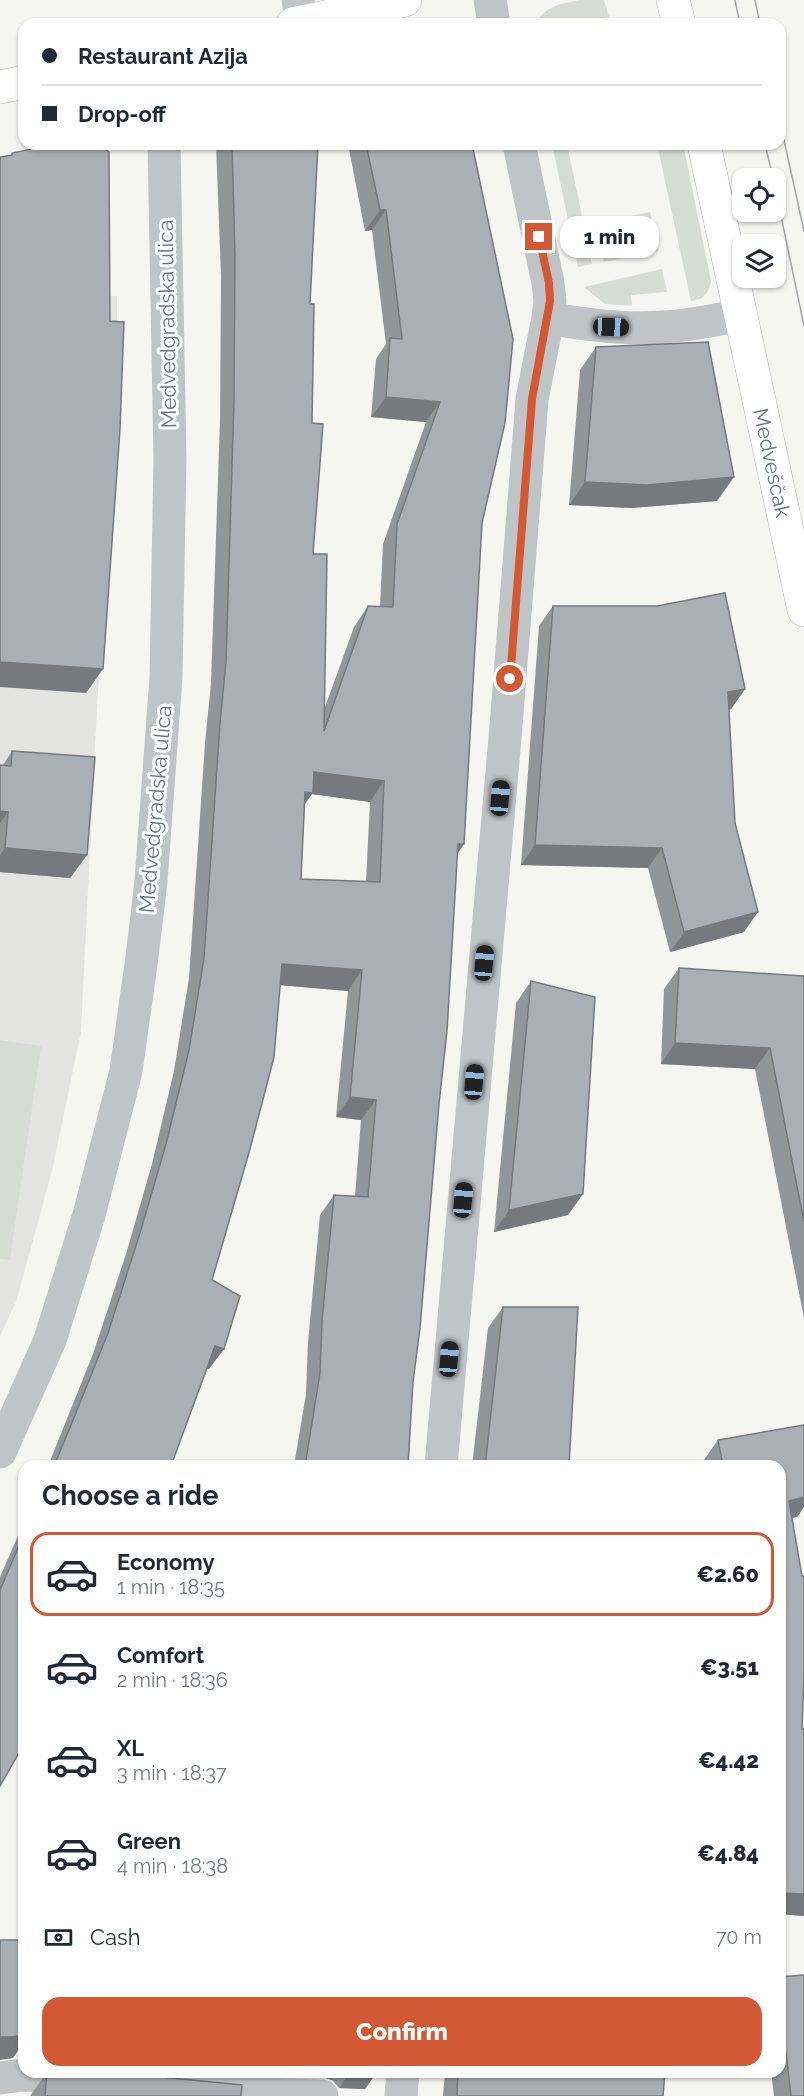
<!DOCTYPE html>
<meta charset="utf-8">
<style>
:root{--surface:#fff;--page:#f6f6f7;--text:#1f2937;--muted:#747a83;--line:#e0e1e3;--accent:#d35834}
body{margin:0;font-family:Raleway,sans-serif;background:var(--page);color:var(--text);height:100vh;display:flex;flex-direction:column;font-size:22px;white-space:nowrap}
*{box-sizing:border-box;margin:0}
p{font-size:20px;color:var(--muted)}
.icon{flex:none;width:33px;height:33px;fill:none;stroke:currentColor;stroke-width:2;stroke-linecap:round;stroke-linejoin:round}
.map{position:relative;flex:1;overflow:hidden}
.details{position:absolute;left:18px;top:1460px;width:768px;height:618px;display:flex;flex-direction:column;background:var(--surface);border-radius:18px;box-shadow:0 2px 4px #0004}
.details>*{flex:none}
.top-card{position:absolute;left:18px;top:18px;width:768px;height:132px;border-radius:18px;box-shadow:0 2px 4px #0004;display:grid;align-content:center;height:132px;padding:0 24px;background:var(--surface)}
.tools{position:absolute;left:732px;top:168px;display:grid;gap:12px}
.tools a{display:grid;place-items:center;width:54px;height:54px;border-radius:12px;background:var(--surface);box-shadow:0 2px 4px #0004;font-size:30px}
.end{position:absolute;width:27px;height:27px;margin:-14px;border:8px solid #d35834;background:#fff;box-shadow:0 0 0 3px #fff}
.from{border-radius:50%}
.bubble{position:absolute;height:42px;border-radius:18px;background:var(--surface);box-shadow:0 2px 4px #0004;font-size:20px;font-weight:800;line-height:42px;text-align:center}
.car{position:absolute;width:18px;height:36px;margin:-18px -9px;border-radius:8px;box-shadow:0 0 4px 2px #0007;background:linear-gradient(#222 24%,#8ab4d8 0 40%,#222 0 76%,#8ab4d8 0 86%,#222 0)}
.top-card b{display:flex;align-items:center;gap:21px;height:57px;font-size:22px}
.top-card b+b{border-top:2px solid var(--line)}
.top-card i{width:15px;height:15px;background:var(--text)}
ul{padding:0;list-style:none}
li{display:flex;align-items:center;gap:18px;height:84px;margin:0 12px 9px;padding:0 12px;border:3px solid transparent;border-radius:18px}
li div{flex:1}
li b{display:block;font-size:22px}
li em{font-style:normal;font-weight:800}
li.on{border-color:var(--accent)}
li>.icon{width:54px;height:54px;stroke-width:1.5}
h2{padding:0 24px;font-size:27px;line-height:72px}
.pay{display:flex;align-items:center;gap:15px;height:66px;padding:0 24px;font-size:22px}
.pay p{margin-inline-start:auto}
.action{display:flex;gap:12px;margin-top:auto;padding:12px 24px}
.action a{flex:1;height:69px;border-radius:18px;background:var(--accent);color:#fff;font-size:24px;font-weight:800;line-height:69px;text-align:center}
.map>svg:first-child{display:block}
</style>
<div class="map">
<svg width="804" height="2096" viewBox="0 0 804 2096">
<rect width="100%" height="100%" fill="#f5f5f2"/>
<polygon fill="#e3e4e2" points="0,292 117,296 117,418 97,707 81,1032 52,1171 16,1302 0,1336"/>
<g fill="#d6dcd3">
<path d="M580,0h24l5,17 -32,7h-41c9,-19 25,-20 44,-24z"/>
<polygon points="552,144 567,144 592,264 578,267"/>
<path d="M657,144h26l28,137c-2,12 -8,19 -20,20z"/>
<polygon points="650,212 658,251 604,262 596,223"/>
<polygon points="662,269 667,292 631,295 632,306 605,304 584,287"/>
<polygon points="0,1040 41,1046 10,1260 0,1259"/>
</g>
<g fill="none" stroke-linecap="round" stroke-linejoin="round">
<defs>
<g id="major">
<polyline points="673,0 679,24"/>
<polyline points="293,24 405,0"/>
<polyline points="0,87 24,82"/>
<path id="s1" d="M704,144l100,466"/>
</g>
</defs>
<use href="#major" stroke="#b2b6b9" stroke-width="34"/>
<g stroke="#c1c4c7" stroke-width="33">
<polyline points="298,0 302,22"/>
<polyline points="490,0 494,24"/>
<path d="M548,318c38,7 76,12 115,9 26,-1 52,-7 77,-12"/>
<polyline points="0,1452 50,1340 89,1215 126,1071 142,957 151,881 166,677 170,458 164,144"/>
<polyline points="441,1466 506,726 528,451 532,399 548,318 550,301 548,283 519,144"/>
<polyline points="0,2078 23,2075 90,2078"/>
<polyline points="198,2086 264,2094 322,2096"/>
<polyline points="401,2096 403,2072"/>
</g>
<use href="#major" stroke="#fff" stroke-width="33"/>
<g stroke="#a2a7ab" stroke-width="1.5">
<polyline points="735,0 740,24"/>
<polyline points="755,0 760,24"/>
<polyline points="780,122 804,231"/>
<polyline points="765,144 773,178"/>
<polyline points="776,192 804,326"/>
</g>
</g>
<g fill="#91969b" fill-rule="evenodd">
<path d="M216,144h102l-8,160 3,250 11,156 30,-83 14,-21 12,1 3,-63 43,-122 -55,-5 5,-58 10,-15 -14,-114 -7,1 -17,-87h124l10,379 -43,581 -26,278 -5,84h-114l12,-72 2,-52 12,-127 14,-20 21,1 6,-76 -25,-3 12,-126 -68,-6 -68,295 -3,89h-2l-36,97h-123l45,-112 33,-100 26,-90 22,-93 15,-93 16,-235 6,-60 9,-263 1,-144zM312,794l58,8 -4,79 -65,-2 4,-75z"/>
<polygon points="596,347 717,501 631,508 569,505 580,370"/>
<polygon points="553,606 745,689 731,709 729,710 735,823 744,932 670,952 648,868 521,865 539,626"/>
<polygon points="12,751 87,855 70,878 0,872 0,765 3,765"/>
<polygon points="679,968 804,976 804,1318 755,1069 661,1064 664,989"/>
<polygon points="531,981 568,1215 494,1232 516,1003"/>
<polygon points="503,1307 569,1466 472,1466 488,1328"/>
<polygon points="804,1425 804,1507 797,1517 792,1518 802,1729 804,1729 804,1916 780,1914 780,1466 704,1466 703,1461 718,1440"/>
<polygon points="24,1522 24,1744 0,1786 0,1577"/>
<polygon points="780,1977 804,2096 774,2096 771,2072 780,2072"/>
<polygon points="47,2072 241,2096 30,2096"/>
<polygon points="265,2072 377,2072 365,2089 339,2088 332,2080 323,2077 265,2074"/>
<polygon points="445,2072 665,2072 663,2096 443,2096"/>
</g>
<g fill="#767a7e">
<polygon points="380,210 386,210 372,230 365,231"/>
<polygon points="386,397 440,402 426,422 371,417"/>
<polygon points="734,477 717,501 631,508 569,505 585,482"/>
<polygon points="0,662 103,669 86,693 0,687"/>
<polygon points="745,689 731,709 714,713 728,692"/>
<polygon points="314,772 384,781 370,802 312,794 298,813 291,813"/>
<polygon points="0,811 8,812 0,823"/>
<polygon points="458,844 464,844 450,865"/>
<polygon points="535,845 662,848 648,868 521,865"/>
<polygon points="5,848 87,855 70,878 0,872 0,855"/>
<polygon points="758,912 744,932 670,952 684,932"/>
<polygon points="282,964 362,970 348,991 267,984"/>
<polygon points="675,1043 770,1048 755,1069 661,1064"/>
<polygon points="350,1097 376,1100 361,1120 336,1117"/>
<polygon points="583,1194 568,1215 494,1232 509,1210"/>
<polygon points="215,1346 224,1349 209,1369 201,1367"/>
<polygon points="804,1497 804,1507 797,1517 780,1520 789,1501"/>
<polygon points="780,1893 804,1894 804,1916 780,1914"/>
<polygon points="24,2035 24,2042 13,2058 0,2060 0,2037"/>
<polygon points="267,2072 338,2072 332,2080 323,2077 265,2074"/>
<polygon points="350,2072 377,2072 365,2089 339,2088"/>
</g>
<g fill="#a9afb4" stroke="#767a7e" stroke-width="1.5" fill-rule="evenodd">
<polygon points="57,144 99,144 109,152 110,321 124,322 120,429 103,669 0,662 0,157 12,155 12,153"/>
<path d="M232,144h86l-8,160h4l-2,119 11,1 -10,130h14l-3,177 44,-125 25,1 4,-83 43,-122 -54,-5 4,-59 12,1 -16,-129h-6l-14,-66h106l41,195 -8,84 -23,100 -18,321h-6l-11,187 -8,73 -19,224 -7,54 -5,84h-103l15,-93 2,-52 12,-126 34,2 8,-97 -26,-3 12,-127 -80,-6 -8,93 -24,92 -38,131 28,16 -16,53 -9,-3 -44,120h-117l17,-41 37,-92 32,-100 26,-89 23,-94 15,-92 16,-235 6,-61 8,-262 1,-145zM314,772l70,9 -4,101 -79,-3 4,-87 8,1z"/>
<polygon points="708,342 734,477 648,485 585,482 596,347"/>
<polygon points="725,593 745,689 728,692 735,823 758,912 684,932 662,848 535,845 553,606 657,606"/>
<polygon points="12,751 95,757 87,855 5,848 8,812 0,811 0,765 11,766"/>
<polygon points="679,968 804,976 804,1222 770,1048 675,1043"/>
<polygon points="531,981 595,997 583,1194 509,1210"/>
<polygon points="503,1307 578,1307 569,1466 485,1466"/>
<polygon points="804,1425 804,1497 789,1501 802,1576 804,1576 804,1675 802,1729 804,1729 804,1894 780,1893 780,1466 723,1466 718,1440"/>
<polygon points="24,1534 24,1744 0,1786 0,1590"/>
<polygon points="0,1940 24,1940 24,2035 11,2037 0,2037"/>
<polygon points="804,1975 804,2096 791,2096 783,2027 780,2027 780,1977"/>
<polygon points="47,2072 131,2074 242,2085 241,2096 45,2096"/>
<polygon points="458,2072 665,2072 663,2096 457,2096"/>
</g>
<g fill="none" stroke-linecap="round" stroke-linejoin="round">
<polyline stroke="#d35834" stroke-width="8" points="510,679 532,399 550,301 549,283 539,237"/>
</g>
<g text-anchor="middle" dominant-baseline="central" stroke-width="6" stroke-linejoin="round" paint-order="stroke">
<g font-size="21" fill="#677580" stroke="#fff">
<text transform="translate(167 324) rotate(-91)">Medvedgradska ulica</text>
<text stroke="none"><textPath href="#s1" startOffset="326">Medveščak</textPath></text>
<text transform="translate(155 809) rotate(-85)">Medvedgradska ulica</text>
</g>
</g>
</svg>
<div class="tools">
<a><svg class="icon" aria-label="locate" viewBox="0 0 24 24"><circle cx="12" cy="12" r="6"/><path d="M12 2v4M12 18v4M2 12h4M18 12h4"/></svg></a>
<a><svg class="icon" aria-label="layers" viewBox="0 0 24 24"><path d="M12 4l9 5-9 5-9-5zM3 14l9 5 9-5"/></svg></a>
</div>
<i class="end from" style="left:510px;top:679px"></i>
<i class="end" style="left:539px;top:237px"></i>
<div class="bubble" style="left:560px;top:216px;width:99px">1 min</div>
<i class="car" style="left:611px;top:327px;rotate:92deg"></i>
<i class="car" style="left:500px;top:798px;rotate:5deg"></i>
<i class="car" style="left:484px;top:963px;rotate:5deg"></i>
<i class="car" style="left:474px;top:1082px;rotate:5deg"></i>
<i class="car" style="left:463px;top:1200px;rotate:5deg"></i>
<i class="car" style="left:449px;top:1359px;rotate:5deg"></i>
<div class="top-card">
<b><i class="from"></i>Restaurant Azija</b>
<b><i></i>Drop-off</b>
</div>
<section class="details">
<h2>Choose a ride</h2>
<ul>
<li class="on"><svg class="icon" aria-label="car" viewBox="0 0 24 24"><path d="M5 17H2v-5l4-1 3-4h7l3 4 3 1v5h-3M9 17h6M6 11h13"/><circle cx="7" cy="17" r="2"/><circle cx="17" cy="17" r="2"/></svg><div><b>Economy</b><p>1 min · 18:35</p></div><em>€2.60</em></li>
<li><svg class="icon" aria-label="car" viewBox="0 0 24 24"><path d="M5 17H2v-5l4-1 3-4h7l3 4 3 1v5h-3M9 17h6M6 11h13"/><circle cx="7" cy="17" r="2"/><circle cx="17" cy="17" r="2"/></svg><div><b>Comfort</b><p>2 min · 18:36</p></div><em>€3.51</em></li>
<li><svg class="icon" aria-label="car" viewBox="0 0 24 24"><path d="M5 17H2v-5l4-1 3-4h7l3 4 3 1v5h-3M9 17h6M6 11h13"/><circle cx="7" cy="17" r="2"/><circle cx="17" cy="17" r="2"/></svg><div><b>XL</b><p>3 min · 18:37</p></div><em>€4.42</em></li>
<li><svg class="icon" aria-label="car" viewBox="0 0 24 24"><path d="M5 17H2v-5l4-1 3-4h7l3 4 3 1v5h-3M9 17h6M6 11h13"/><circle cx="7" cy="17" r="2"/><circle cx="17" cy="17" r="2"/></svg><div><b>Green</b><p>4 min · 18:38</p></div><em>€4.84</em></li>
</ul>
<div class="pay"><svg class="icon" aria-label="cash" viewBox="0 0 24 24"><path d="M3 7h18v10H3z"/><circle cx="12" cy="12" r="2"/></svg>Cash<p>70 m</p></div>
<div class="action"><a>Confirm</a></div>
</section>
</div>
